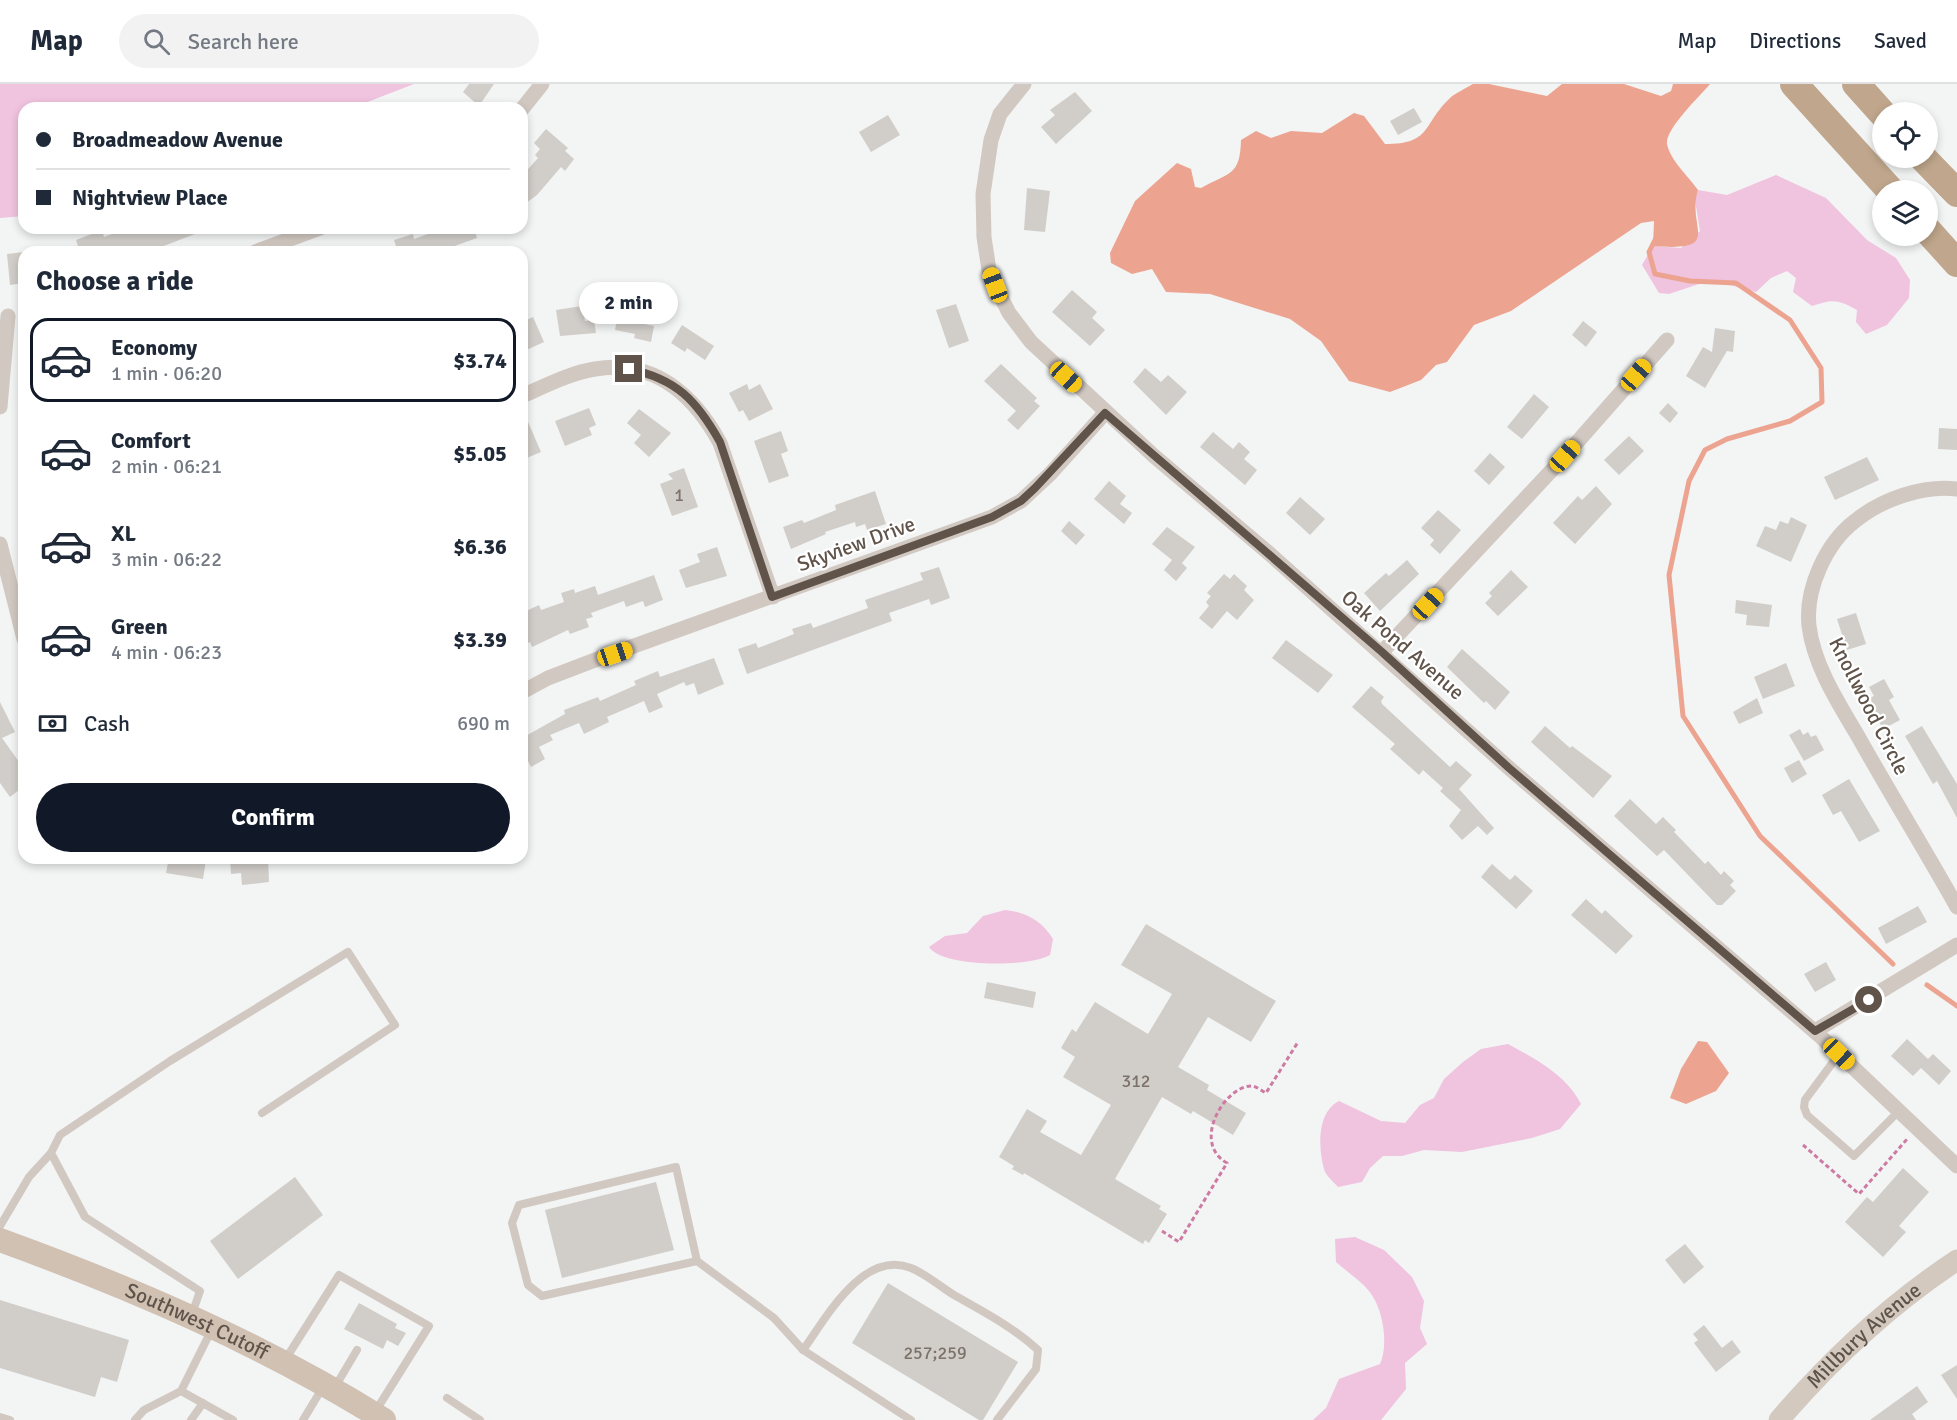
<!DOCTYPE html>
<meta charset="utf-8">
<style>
:root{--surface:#fff;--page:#f2f2f3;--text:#1f2937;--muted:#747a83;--line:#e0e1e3;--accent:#111827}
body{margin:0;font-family:Signika,sans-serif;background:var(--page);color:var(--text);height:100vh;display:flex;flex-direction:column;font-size:22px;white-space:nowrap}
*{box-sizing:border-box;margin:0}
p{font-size:20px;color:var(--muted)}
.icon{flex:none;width:33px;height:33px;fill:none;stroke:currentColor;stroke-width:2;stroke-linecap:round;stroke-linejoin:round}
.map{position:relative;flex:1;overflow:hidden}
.details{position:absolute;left:18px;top:162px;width:510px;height:618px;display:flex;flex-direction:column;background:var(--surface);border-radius:18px;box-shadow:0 3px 9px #0003}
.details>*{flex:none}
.hud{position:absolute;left:18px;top:18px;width:510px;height:132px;border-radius:18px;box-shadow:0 3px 9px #0003;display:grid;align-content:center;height:132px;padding:0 18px;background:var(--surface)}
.fabs{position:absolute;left:1872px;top:18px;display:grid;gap:12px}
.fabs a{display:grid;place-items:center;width:66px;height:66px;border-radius:50%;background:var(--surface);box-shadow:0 3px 9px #0003;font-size:30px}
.end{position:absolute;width:27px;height:27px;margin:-14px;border:8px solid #60544a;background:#fff;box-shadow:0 0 0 3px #fff}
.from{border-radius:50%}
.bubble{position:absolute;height:42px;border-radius:21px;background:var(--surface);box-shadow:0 3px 9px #0003;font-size:20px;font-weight:700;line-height:42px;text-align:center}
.car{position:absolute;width:18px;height:36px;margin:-18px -9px;border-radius:8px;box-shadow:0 0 4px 2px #0007;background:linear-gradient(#f5c518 24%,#345 0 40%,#f5c518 0 76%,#345 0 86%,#f5c518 0)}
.hud b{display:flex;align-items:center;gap:21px;height:57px;font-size:22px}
.hud b+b{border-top:2px solid var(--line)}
.hud i{width:15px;height:15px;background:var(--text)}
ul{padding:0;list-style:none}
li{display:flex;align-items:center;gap:18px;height:84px;margin:0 12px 9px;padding:0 6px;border:3px solid transparent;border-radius:18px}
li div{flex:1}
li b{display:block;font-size:22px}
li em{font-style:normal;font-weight:700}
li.active{border-color:var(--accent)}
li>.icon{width:54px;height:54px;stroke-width:1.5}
h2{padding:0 18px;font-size:27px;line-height:72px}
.pay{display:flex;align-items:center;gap:15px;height:66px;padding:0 18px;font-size:22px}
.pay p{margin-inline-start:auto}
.cta{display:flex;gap:12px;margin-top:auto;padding:12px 18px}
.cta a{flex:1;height:69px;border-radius:36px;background:var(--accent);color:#fff;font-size:24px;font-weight:700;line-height:69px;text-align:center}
header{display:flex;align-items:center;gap:36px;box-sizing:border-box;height:84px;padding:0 30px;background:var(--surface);border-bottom:2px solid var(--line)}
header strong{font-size:28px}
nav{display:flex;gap:33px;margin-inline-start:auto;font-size:21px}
.search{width:420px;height:54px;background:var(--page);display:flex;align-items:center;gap:15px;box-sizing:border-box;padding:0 21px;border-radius:33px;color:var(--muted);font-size:22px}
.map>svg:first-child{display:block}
</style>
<header>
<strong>Map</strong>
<div class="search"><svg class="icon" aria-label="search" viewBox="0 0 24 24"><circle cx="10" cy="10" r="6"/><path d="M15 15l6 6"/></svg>Search here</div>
<nav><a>Map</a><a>Directions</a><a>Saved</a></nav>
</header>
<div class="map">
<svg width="1957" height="1336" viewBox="0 0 1957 1336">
<rect width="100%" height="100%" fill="#f3f4f4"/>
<g fill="#f0c3df">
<polygon points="0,0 414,0 352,24 24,24 24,132 0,134"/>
<path d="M1776,91l50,23 41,42 29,18 14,22 -1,18 -22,27 -21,9 -10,-12 1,-12c-20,-11 -24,-11 -45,-4l-19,-14 3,-14 -9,-7 -16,7 -15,14 -45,-12 -42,14 -10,-1 -17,-28 11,-19 28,2 19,-17 -5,-31 3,-10 29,5z"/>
<path d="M1005,826c21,2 37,11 48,29l-3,16c-19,12 -108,13 -121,-8l16,-11 22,-3 16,-17z"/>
<path d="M1508,960c29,16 58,31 73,60l-21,25 -28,9 -70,14 -38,-2 -22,6h-19l-13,12 -8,14 -24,5c-4,-5 -13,-12 -14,-18 -6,-22 -7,-57 15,-68l42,20 24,2 15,-18 14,-7 10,-19 19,-17 18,-13z"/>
<path d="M1355,1153l29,13 28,27 12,24 -4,27 7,16 -22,19 1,26 -25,31h-68l13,-12 13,-29 41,-15c9,-20 3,-56 -11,-73 -9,-11 -23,-20 -33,-29l-1,-23z"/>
</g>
<g fill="#eca491">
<path d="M1473,0h16l58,12 15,-12h62l37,12 10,-5 2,-7h37c-10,12 -45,45 -43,60 3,16 22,33 31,46 -12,38 27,62 -45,56l1,-25 -13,2 -130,88 -37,14 -27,37 -11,3 -15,15 -31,12 -41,-11 -28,-40 -31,-22 -80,-25 -44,-2 -14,-23 -20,5 -21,-11 -1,-10 25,-52 42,-38 14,6 4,18 6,1c29,-16 39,-12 40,-48l15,-9 15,7 20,-7 31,2 32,-20 10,3 21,28c47,0 37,-19 64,-45 6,-6 16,-10 24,-15z"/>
<polygon points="1698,957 1707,958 1729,989 1716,1007 1686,1020 1670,1014 1681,985"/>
</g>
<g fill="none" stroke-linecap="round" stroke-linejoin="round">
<g stroke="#eca491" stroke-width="5">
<polyline points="1656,154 1649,168 1655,190 1690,197 1736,199 1790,236 1821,284 1822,318 1790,337 1727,355 1705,366 1689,397 1669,491 1683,632 1760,752 1893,880"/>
<polyline points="1927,901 1957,922"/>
</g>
</g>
<g fill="#d1ceca">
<polygon points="469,0 494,0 479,22 463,8"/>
<polygon points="1075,8 1092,27 1056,60 1041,43 1055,31 1050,26"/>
<polygon points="1414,24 1422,38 1398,51 1390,37"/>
<polygon points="888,31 900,51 871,68 859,48"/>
<polygon points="546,45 568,64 565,67 574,75 565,87 561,83 537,111 522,122 522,92 538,74 535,71 540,65 534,59"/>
<polygon points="1027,104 1050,107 1045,148 1024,146"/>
<polygon points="128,144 150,144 152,149 165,144 208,145 148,168 80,168 76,156 102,146 104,153"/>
<polygon points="445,144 474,144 477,154 438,168 384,168 396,162 394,156 413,150 414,155"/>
<polygon points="24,168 24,199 10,201 7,170"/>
<polygon points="1072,206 1097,228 1092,234 1105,246 1090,262 1052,228"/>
<polygon points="956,220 969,257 949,264 936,226"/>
<polygon points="620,221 647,227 644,240 654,242 651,258 634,254 635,250 615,246"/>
<polygon points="582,222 585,237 594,236 596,249 560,252 556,226"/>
<polygon points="533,233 544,258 522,268 522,238"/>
<polygon points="1583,237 1597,248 1586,263 1572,251"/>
<polygon points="682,241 714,262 705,276 687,264 685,268 671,259"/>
<polygon points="1715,244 1735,247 1733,268 1727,267 1705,304 1686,292 1703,263 1712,268"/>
<polygon points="1001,280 1037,314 1034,317 1040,322 1018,346 1007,336 1016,327 984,297"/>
<polygon points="1145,284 1161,298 1168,291 1187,308 1166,331 1133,298"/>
<polygon points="747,300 749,306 760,300 773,325 749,337 743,326 739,328 729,309"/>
<polygon points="1534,310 1549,323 1522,355 1507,343"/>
<polygon points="1668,319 1678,329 1670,339 1659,329"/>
<polygon points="522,324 541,368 522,376"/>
<polygon points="589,324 596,341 589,344 592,351 565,362 555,337"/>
<polygon points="639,325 671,349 649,373 634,359 641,351 627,339"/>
<polygon points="1939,344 1957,345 1957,366 1938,365"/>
<polygon points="781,347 788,367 781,370 789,392 769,399 754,357"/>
<polygon points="1213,348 1233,365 1239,358 1250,368 1244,375 1257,386 1245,401 1200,363"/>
<polygon points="1629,352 1644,367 1619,391 1604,376"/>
<polygon points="1490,369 1505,383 1489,401 1474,387"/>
<polygon points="1867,373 1879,396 1835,416 1824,393"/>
<polygon points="684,384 698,423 672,432 660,400 673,395 668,390"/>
<polygon points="1109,397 1126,412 1120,420 1132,429 1124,440 1094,415"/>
<polygon points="1596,402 1612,420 1575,460 1553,439 1578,412 1582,416"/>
<polygon points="875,407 886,440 867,446 865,440 856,443 855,438 825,448 826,450 791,465 783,443 802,436 804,439 836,426 835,421"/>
<polygon points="1300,413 1325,435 1310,451 1286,429"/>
<polygon points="1438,426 1461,446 1440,470 1430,461 1434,456 1421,444"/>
<polygon points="1791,433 1807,441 1791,478 1756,462 1765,442 1776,446 1780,437 1788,440"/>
<polygon points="1069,437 1085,451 1076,461 1061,447"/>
<polygon points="1167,443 1195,463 1182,479 1187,484 1176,497 1164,486 1172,476 1152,460"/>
<polygon points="717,463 727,492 686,504 679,486 700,478 697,470"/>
<polygon points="1407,476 1419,490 1380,527 1364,509 1386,489 1389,492"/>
<polygon points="939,483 950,514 931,521 929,515 889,529 892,537 747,590 738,565 756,559 758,564 794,550 792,545 811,539 813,544 868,524 865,516 923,496 920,489"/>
<polygon points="1511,486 1528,503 1498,532 1485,519 1492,512 1489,509"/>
<polygon points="1224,490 1230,495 1234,490 1247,502 1244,506 1254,516 1237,536 1227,527 1212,545 1199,534 1209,522 1206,518 1211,512 1207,509"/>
<polygon points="654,491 663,516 645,523 643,517 626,523 624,517 591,529 593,533 586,535 589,543 570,550 568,546 532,563 530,558 522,562 522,529 539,521 541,526 564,518 561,509 574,505 575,509 595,502 598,511"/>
<polygon points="1736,516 1772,521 1769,543 1746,541 1747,531 1735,529"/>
<polygon points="1856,529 1866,560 1847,566 1837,535"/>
<polygon points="1286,556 1333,591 1318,609 1272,574"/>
<polygon points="1462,565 1510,608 1495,626 1486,617 1484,619 1447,583"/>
<polygon points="714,574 724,600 698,611 694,599 686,602 684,598 657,610 663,623 649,629 644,617 607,633 609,638 584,650 579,639 550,651 553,656 539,663 545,675 531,683 522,665 522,654 565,630 564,626 598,613 600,617 636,601 634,597 658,587 660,593"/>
<polygon points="1786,579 1795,602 1763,615 1754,593"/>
<polygon points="1884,595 1894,613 1889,616 1900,636 1883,645 1872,625 1875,624 1870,614 1874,612 1869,603"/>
<polygon points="1371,602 1384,613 1381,617 1382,620 1450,683 1456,677 1472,691 1459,705 1494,744 1487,751 1478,742 1462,756 1449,742 1461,726 1440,707 1443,704 1423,686 1419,691 1390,665 1395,660 1352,623"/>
<polygon points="1757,614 1763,629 1739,640 1733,628"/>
<polygon points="0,618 15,648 2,654 24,685 24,702 10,713 0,699"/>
<polygon points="1545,642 1570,664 1572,662 1612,692 1593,714 1531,658"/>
<polygon points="1922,642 1957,700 1957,734 1937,697 1933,700 1905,652"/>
<polygon points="1800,645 1803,651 1808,648 1811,653 1816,651 1824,666 1804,677 1789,651"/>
<polygon points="1799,676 1807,690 1792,699 1784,684"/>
<polygon points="1849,695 1880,747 1859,758 1841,727 1833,731 1822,711"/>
<polygon points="1630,715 1656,740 1663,733 1676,746 1674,748 1705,780 1708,777 1721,791 1724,787 1734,797 1730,801 1736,807 1722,821 1717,821 1664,766 1657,772 1614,732"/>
<polygon points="169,774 206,776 203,795 166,789"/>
<polygon points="230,774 268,774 269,798 242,801 241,789 231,790"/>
<polygon points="1492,780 1510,796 1515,791 1533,807 1516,825 1481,793"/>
<polygon points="1586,815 1602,830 1605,826 1633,852 1616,870 1571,831"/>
<polygon points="1918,822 1927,838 1886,860 1878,844"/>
<polygon points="1146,840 1276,917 1251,958 1208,933 1178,983 1209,1001 1207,1006 1246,1029 1233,1051 1193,1027 1191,1030 1162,1013 1115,1095 1161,1122 1159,1125 1167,1130 1149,1159 1145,1156 1143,1160 1024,1089 1023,1091 1012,1085 1014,1082 999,1073 1027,1025 1047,1037 1040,1048 1081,1071 1111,1021 1063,993 1075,973 1061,964 1072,945 1076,948 1095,918 1148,950 1172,910 1121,881"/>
<polygon points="1826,878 1836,896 1815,908 1804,890"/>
<polygon points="987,898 1036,908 1033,924 984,914"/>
<polygon points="1907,955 1928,975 1933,970 1951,987 1939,1001 1921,984 1913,992 1891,972"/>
<polygon points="1903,1084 1929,1108 1899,1142 1906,1148 1883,1173 1845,1138 1867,1113 1873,1118"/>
<polygon points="295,1093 323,1131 238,1195 210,1157"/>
<polygon points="656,1098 674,1166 562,1194 545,1126"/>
<polygon points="1685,1160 1704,1183 1684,1200 1665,1176"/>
<polygon points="888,1199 1018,1278 983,1336 979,1336 852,1259"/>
<polygon points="0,1216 129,1256 117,1298 101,1293 95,1313 0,1284"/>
<polygon points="359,1219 397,1240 395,1244 406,1249 398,1262 387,1256 383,1265 344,1245"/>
<polygon points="1704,1241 1722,1264 1732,1256 1741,1268 1716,1288 1694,1259 1698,1256 1693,1250"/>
<polygon points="1957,1281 1957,1315 1941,1291"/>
<polygon points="1917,1302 1928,1318 1912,1330 1916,1336 1870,1336"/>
</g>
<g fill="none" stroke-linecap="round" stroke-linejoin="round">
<g stroke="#ce7ba4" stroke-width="3" stroke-dasharray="4.5 3" stroke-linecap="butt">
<polyline points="1803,1061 1859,1110 1908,1054"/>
<path d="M1162,1147l17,11 48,-79c-37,-21 -1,-79 26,-77 4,1 9,5 13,7l32,-51"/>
</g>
<g stroke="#d1c8c1" stroke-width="8">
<polyline points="1839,970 1805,1016 1804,1023 1807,1031 1854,1072 1898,1028"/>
<polyline points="0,1142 29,1093 51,1069"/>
<polyline points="697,1177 676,1083 519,1121 512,1139 528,1201 542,1212 697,1177 774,1234 803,1266 911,1336"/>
<polyline points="192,1230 200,1207 85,1133 51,1069 60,1051 170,977 348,868 395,941 262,1029"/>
<polyline points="211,1247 181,1307 233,1336"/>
<path d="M803,1266c23,-32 60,-101 108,-82 15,6 30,19 43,27 30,17 59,32 84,55l-2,19 -39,51"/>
<polyline points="285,1276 339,1191 429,1242 375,1328"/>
<polyline points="335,1303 357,1266"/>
<polyline points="447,1314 480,1336"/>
<polyline points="0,1333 10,1336"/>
<polyline points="135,1336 144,1326 181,1307"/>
<polyline points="191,1336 203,1319"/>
<polyline points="303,1336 323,1303"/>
</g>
<g stroke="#d1c8c1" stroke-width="15">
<polyline points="1024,0 1000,30 991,56 983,110 984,153 989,186 995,201 1009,229 1031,258 1154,372 1271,471 1509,684 1820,952 1957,1082"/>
<polyline points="522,25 542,0"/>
<polyline points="255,168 320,144"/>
<path d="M522,312c23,-10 48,-23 73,-27 59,-10 99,26 125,74l53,154"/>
<polyline points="0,323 8,232"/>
<path d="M1957,405c-34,-4 -75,10 -102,32 -29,22 -50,68 -46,105 5,40 30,78 50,112 32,57 66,112 98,169"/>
<polyline points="0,460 24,555"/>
<polyline points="1382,568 1565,372 1667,256"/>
<polyline points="522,608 548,594 595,576 992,433 1021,417 1050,390 1105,329"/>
<polyline points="1815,947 1957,861"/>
</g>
<path stroke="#d3c9bf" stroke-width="21" id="s1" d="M1779,1336c53,-62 110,-115 178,-160"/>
<path stroke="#d0c1b3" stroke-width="24" id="s2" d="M0,1156c132,48 265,105 384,180"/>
<g stroke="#bfa68c" stroke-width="28">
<polyline points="1794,0 1890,106"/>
<polyline points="1856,0 1882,29"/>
<polyline points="1923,74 1957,109"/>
<polyline points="1928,147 1957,179"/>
</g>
</g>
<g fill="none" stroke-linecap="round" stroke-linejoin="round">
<path stroke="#60544a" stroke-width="8" d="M629,285c48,10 68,32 91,73l52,155 220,-80 29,-16 14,-13 70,-75 277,239 127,116 306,263 54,-31"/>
</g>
<g text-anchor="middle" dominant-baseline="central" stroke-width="4.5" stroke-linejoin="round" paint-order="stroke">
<g font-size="18" fill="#7c726a">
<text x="679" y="411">1</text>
<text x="1136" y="997">312</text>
<text x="935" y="1269">257;259</text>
</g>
<g font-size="21" fill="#60544a" stroke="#fff">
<text transform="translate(856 460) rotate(-20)">Skyview Drive</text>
<text transform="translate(1403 561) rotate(41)">Oak Pond Avenue</text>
<text transform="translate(1869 622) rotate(63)">Knollwood Circle</text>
<text stroke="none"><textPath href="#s2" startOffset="213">Southwest Cutoff</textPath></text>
<text stroke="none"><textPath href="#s1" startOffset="120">Millbury Avenue</textPath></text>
</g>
</g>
</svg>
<div class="fabs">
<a><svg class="icon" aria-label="locate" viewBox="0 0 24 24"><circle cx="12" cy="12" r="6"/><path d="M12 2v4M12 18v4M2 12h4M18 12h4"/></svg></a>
<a><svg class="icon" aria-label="layers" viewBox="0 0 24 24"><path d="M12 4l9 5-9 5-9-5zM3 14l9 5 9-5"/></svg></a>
</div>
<i class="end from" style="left:1869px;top:916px"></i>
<i class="end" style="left:629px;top:285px"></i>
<div class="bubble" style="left:579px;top:198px;width:99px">2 min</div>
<i class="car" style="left:995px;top:201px;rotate:339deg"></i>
<i class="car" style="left:1636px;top:291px;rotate:41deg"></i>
<i class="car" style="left:1066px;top:293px;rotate:133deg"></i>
<i class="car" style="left:1565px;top:372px;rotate:42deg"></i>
<i class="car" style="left:1428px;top:520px;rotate:43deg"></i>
<i class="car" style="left:615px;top:570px;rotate:71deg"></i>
<i class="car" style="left:1839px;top:970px;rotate:134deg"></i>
<div class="hud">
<b><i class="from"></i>Broadmeadow Avenue</b>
<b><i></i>Nightview Place</b>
</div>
<section class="details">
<h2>Choose a ride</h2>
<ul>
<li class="active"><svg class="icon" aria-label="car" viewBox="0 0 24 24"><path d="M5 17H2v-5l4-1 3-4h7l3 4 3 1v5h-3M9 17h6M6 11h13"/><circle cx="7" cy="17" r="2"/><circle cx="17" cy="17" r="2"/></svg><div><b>Economy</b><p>1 min · 06:20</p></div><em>$3.74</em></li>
<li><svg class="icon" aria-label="car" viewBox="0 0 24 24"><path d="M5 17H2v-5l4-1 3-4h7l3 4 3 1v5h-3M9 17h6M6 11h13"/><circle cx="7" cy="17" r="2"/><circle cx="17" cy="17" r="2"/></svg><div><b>Comfort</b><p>2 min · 06:21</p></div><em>$5.05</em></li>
<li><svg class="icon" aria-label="car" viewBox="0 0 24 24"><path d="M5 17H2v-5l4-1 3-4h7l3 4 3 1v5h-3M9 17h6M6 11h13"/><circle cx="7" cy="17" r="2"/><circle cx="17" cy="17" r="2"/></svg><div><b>XL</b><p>3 min · 06:22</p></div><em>$6.36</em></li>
<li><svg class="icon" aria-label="car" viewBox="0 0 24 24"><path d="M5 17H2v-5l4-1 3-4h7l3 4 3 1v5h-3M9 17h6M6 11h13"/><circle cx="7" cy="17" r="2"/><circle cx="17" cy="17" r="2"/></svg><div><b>Green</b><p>4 min · 06:23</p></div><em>$3.39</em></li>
</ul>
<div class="pay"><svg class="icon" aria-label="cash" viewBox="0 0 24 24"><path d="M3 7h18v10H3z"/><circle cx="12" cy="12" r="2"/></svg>Cash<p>690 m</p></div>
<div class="cta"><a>Confirm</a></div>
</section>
</div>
